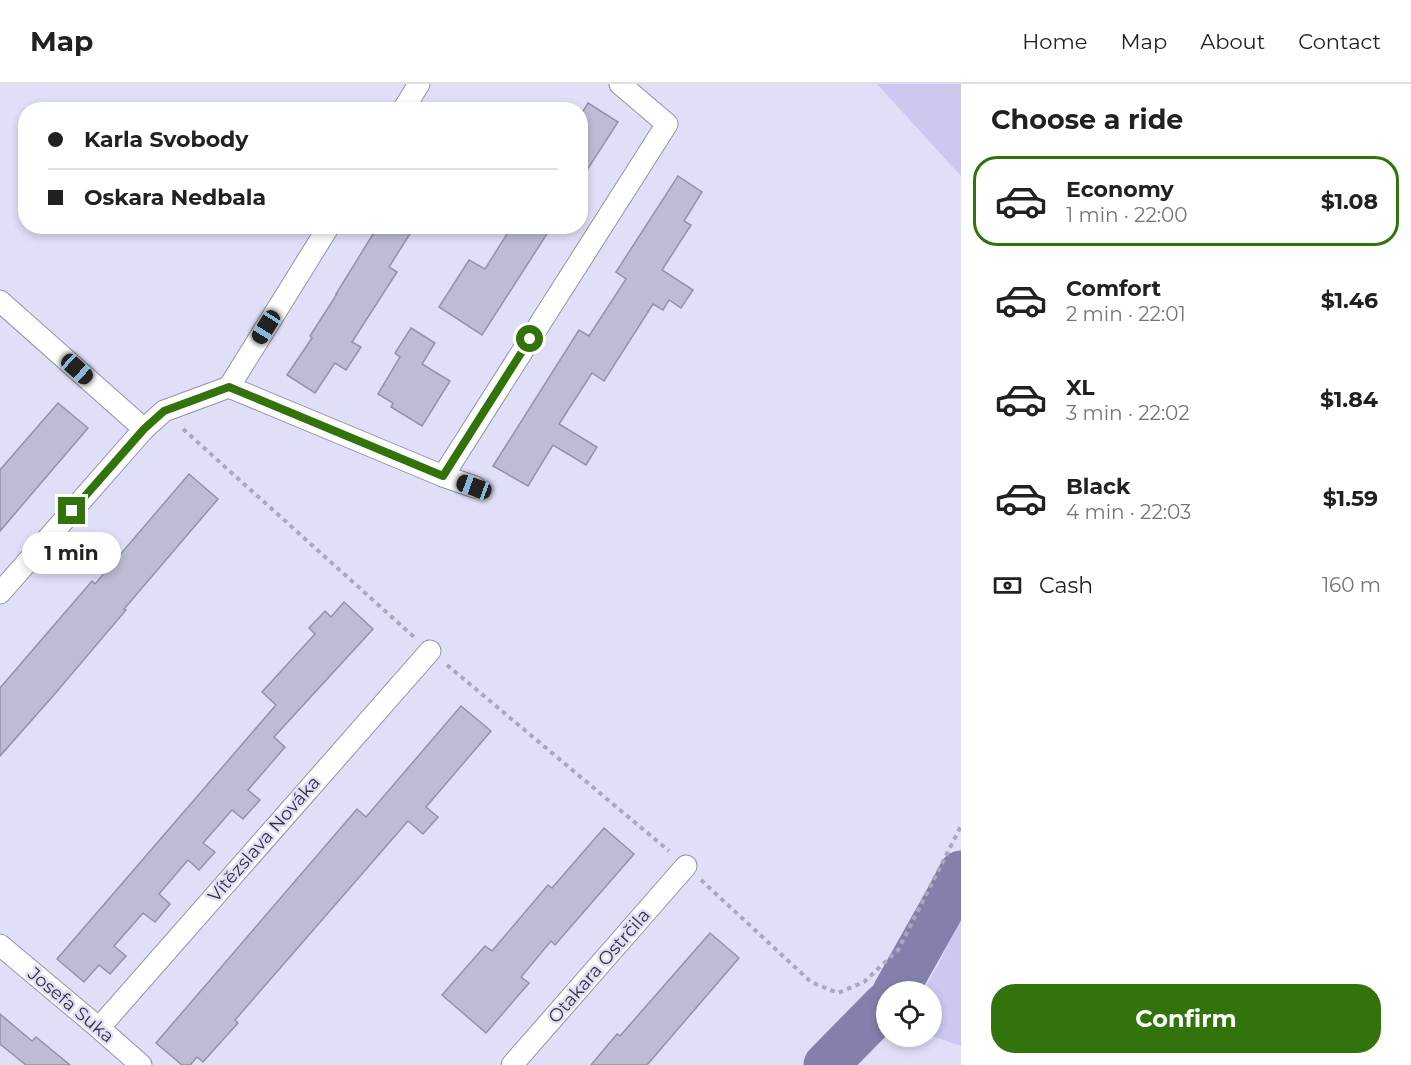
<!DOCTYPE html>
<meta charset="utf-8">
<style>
:root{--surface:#fff;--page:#f2f2f2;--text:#202124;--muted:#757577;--line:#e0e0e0;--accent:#33730c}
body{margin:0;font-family:Montserrat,sans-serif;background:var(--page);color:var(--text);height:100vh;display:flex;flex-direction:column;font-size:22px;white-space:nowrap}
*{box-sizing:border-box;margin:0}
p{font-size:20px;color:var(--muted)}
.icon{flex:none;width:33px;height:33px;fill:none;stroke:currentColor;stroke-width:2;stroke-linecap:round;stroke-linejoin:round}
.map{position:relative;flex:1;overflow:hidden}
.details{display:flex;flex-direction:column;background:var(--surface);width:450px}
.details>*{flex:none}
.hud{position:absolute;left:18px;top:18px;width:570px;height:132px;border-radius:24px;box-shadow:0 3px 9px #0003;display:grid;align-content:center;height:132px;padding:0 30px;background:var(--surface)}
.controls{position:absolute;left:876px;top:897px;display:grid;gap:12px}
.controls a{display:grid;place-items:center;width:66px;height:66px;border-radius:50%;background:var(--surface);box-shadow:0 3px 9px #0003;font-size:30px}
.end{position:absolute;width:27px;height:27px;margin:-14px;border:8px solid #33730c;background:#fff;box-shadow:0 0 0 3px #fff}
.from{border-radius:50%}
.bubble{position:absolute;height:42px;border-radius:21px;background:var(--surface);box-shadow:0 3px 9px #0003;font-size:20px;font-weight:700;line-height:42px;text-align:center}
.car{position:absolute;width:18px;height:36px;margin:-18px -9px;border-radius:8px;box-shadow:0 0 4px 2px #0007;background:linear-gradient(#222 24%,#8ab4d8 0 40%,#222 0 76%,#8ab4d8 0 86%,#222 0)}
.hud b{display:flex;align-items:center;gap:21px;height:57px;font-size:22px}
.hud b+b{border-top:2px solid var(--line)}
.hud i{width:15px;height:15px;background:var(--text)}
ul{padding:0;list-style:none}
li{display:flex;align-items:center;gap:18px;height:90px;margin:0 12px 9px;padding:0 18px;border:3px solid transparent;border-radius:24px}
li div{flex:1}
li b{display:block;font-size:22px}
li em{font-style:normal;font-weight:700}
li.active{border-color:var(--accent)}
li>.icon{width:54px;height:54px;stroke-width:1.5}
h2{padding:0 30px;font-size:27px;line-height:72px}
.pay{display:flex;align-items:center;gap:15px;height:66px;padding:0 30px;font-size:22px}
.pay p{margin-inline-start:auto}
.action{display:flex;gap:12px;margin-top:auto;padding:12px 30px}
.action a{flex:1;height:69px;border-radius:24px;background:var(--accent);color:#fff;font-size:24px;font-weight:700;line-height:69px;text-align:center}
header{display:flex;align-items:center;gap:36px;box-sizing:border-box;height:84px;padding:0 30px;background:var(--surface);border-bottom:2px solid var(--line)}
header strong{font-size:28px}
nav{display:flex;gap:33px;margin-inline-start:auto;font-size:21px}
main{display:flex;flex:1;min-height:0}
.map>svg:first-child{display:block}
</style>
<header>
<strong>Map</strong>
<nav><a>Home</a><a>Map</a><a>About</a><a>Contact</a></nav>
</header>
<main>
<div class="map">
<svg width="961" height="981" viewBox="0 0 961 981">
<rect width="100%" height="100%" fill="#e0dff8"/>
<g fill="#cbc9f0">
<polygon points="877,0 961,0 961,92"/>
<polygon points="961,835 961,962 932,952 932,908 923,907 938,881"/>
</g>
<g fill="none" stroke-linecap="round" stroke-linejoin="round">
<g stroke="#8381ab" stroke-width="45">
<polyline points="895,908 949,812 961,789"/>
<polyline points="826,981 886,920"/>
</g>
</g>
<g fill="#bcbcd4" stroke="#9392aa" stroke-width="1.5">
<polygon points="588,19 618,38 580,97 580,32"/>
<polygon points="678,92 702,108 684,137 691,141 662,186 693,206 681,224 669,216 663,226 653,220 604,297 592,289 559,340 597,363 586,381 553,361 528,402 493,382 579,246 589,252 626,195 616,188"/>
<polygon points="378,142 415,142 389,183 397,188 352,258 361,263 346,286 335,279 315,309 287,291 312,254 310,252 337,210 336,210"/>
<polygon points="512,142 552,142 482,251 439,223 469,176 485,185"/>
<polygon points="411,244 435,259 422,280 450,297 422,342 391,323 393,319 378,310 400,273 395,269"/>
<polygon points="58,319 88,344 0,447 0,386"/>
<polygon points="189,390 218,415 124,525 126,526 53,612 0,672 0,604 92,497 95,500"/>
<polygon points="344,518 373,545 274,653 285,663 248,706 260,716 243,735 232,726 203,759 215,768 199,786 188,776 159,810 170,820 155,838 143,829 129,845 114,862 126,872 110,890 99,881 84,898 57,875 276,621 262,608 315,550 309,544 325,527 331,533"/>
<polygon points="461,622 491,647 426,723 438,733 423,750 408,737 235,936 238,939 203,978 197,973 190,981 182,981 156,959 357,725 366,733"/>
<polygon points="604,744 634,770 555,861 551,857 521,893 529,899 486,949 442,911 485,862 492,867 548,801 552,804"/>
<polygon points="710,849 739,874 647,981 591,981 617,950 620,952"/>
<polygon points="0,930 32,957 36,953 70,981 26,981 0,960"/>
</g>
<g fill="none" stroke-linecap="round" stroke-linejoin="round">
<defs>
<g id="street">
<polyline points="403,26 419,0"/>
<polyline points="0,217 144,345"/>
<polyline points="229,303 443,392 475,403"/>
<polyline points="443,392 667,40 620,0"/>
<polyline points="0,509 144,345 164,327 229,303 329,142"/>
<polyline points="0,861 99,944 141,981"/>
<polyline points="99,944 430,567"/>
<polyline points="512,981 686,782"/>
</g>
</defs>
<use href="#street" stroke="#9392a9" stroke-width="23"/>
<g stroke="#a9a8bd" stroke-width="4" stroke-dasharray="4.5 4.5" stroke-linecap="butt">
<polyline points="183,345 414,553"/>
<polyline points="447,581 669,767"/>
<polyline points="701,796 811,898 838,909 864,898 898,866 961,742"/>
</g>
<use href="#street" stroke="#fff" stroke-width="21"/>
</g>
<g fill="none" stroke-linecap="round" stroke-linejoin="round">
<polyline stroke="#33730c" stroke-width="8" points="72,427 144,345 164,327 229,303 443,392 530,255"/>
</g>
<g text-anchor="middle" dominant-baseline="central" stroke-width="5" stroke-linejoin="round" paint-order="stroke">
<g font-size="18" fill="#34333d" stroke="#e0dff8">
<text transform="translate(264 755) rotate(-49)">Vítězslava Nováka</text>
<text transform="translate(599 882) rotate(-49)">Otakara Ostrčila</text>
<text transform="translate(71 921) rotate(40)">Josefa Suka</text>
</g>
</g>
</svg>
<div class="controls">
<a><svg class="icon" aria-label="locate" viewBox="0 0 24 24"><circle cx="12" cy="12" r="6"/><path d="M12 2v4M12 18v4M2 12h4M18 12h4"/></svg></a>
</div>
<i class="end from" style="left:530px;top:255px"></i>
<i class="end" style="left:72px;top:427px"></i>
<div class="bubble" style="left:22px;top:448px;width:99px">1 min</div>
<i class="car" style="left:266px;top:243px;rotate:212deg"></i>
<i class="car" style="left:77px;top:285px;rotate:132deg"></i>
<i class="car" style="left:474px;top:403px;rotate:290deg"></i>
<div class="hud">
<b><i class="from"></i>Karla Svobody</b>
<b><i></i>Oskara Nedbala</b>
</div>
</div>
<section class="details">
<h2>Choose a ride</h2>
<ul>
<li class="active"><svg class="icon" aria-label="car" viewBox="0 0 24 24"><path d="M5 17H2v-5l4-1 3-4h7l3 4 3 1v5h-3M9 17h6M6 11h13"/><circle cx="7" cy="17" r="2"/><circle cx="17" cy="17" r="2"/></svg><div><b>Economy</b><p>1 min · 22:00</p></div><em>$1.08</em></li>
<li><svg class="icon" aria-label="car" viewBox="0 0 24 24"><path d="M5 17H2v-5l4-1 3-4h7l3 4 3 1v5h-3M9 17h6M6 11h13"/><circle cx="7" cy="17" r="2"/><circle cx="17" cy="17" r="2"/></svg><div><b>Comfort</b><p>2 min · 22:01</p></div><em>$1.46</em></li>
<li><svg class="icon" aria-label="car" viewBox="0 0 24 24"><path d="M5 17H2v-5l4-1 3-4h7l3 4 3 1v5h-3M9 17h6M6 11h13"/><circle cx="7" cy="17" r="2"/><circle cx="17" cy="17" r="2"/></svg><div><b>XL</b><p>3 min · 22:02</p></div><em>$1.84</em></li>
<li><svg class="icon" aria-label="car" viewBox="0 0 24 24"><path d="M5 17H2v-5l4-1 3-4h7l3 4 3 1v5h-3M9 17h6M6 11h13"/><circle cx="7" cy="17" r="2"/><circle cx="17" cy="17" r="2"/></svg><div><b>Black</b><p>4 min · 22:03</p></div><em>$1.59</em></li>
</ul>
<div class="pay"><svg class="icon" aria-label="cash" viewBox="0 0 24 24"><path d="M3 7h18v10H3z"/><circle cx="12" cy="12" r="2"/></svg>Cash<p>160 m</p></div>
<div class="action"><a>Confirm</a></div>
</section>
</main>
